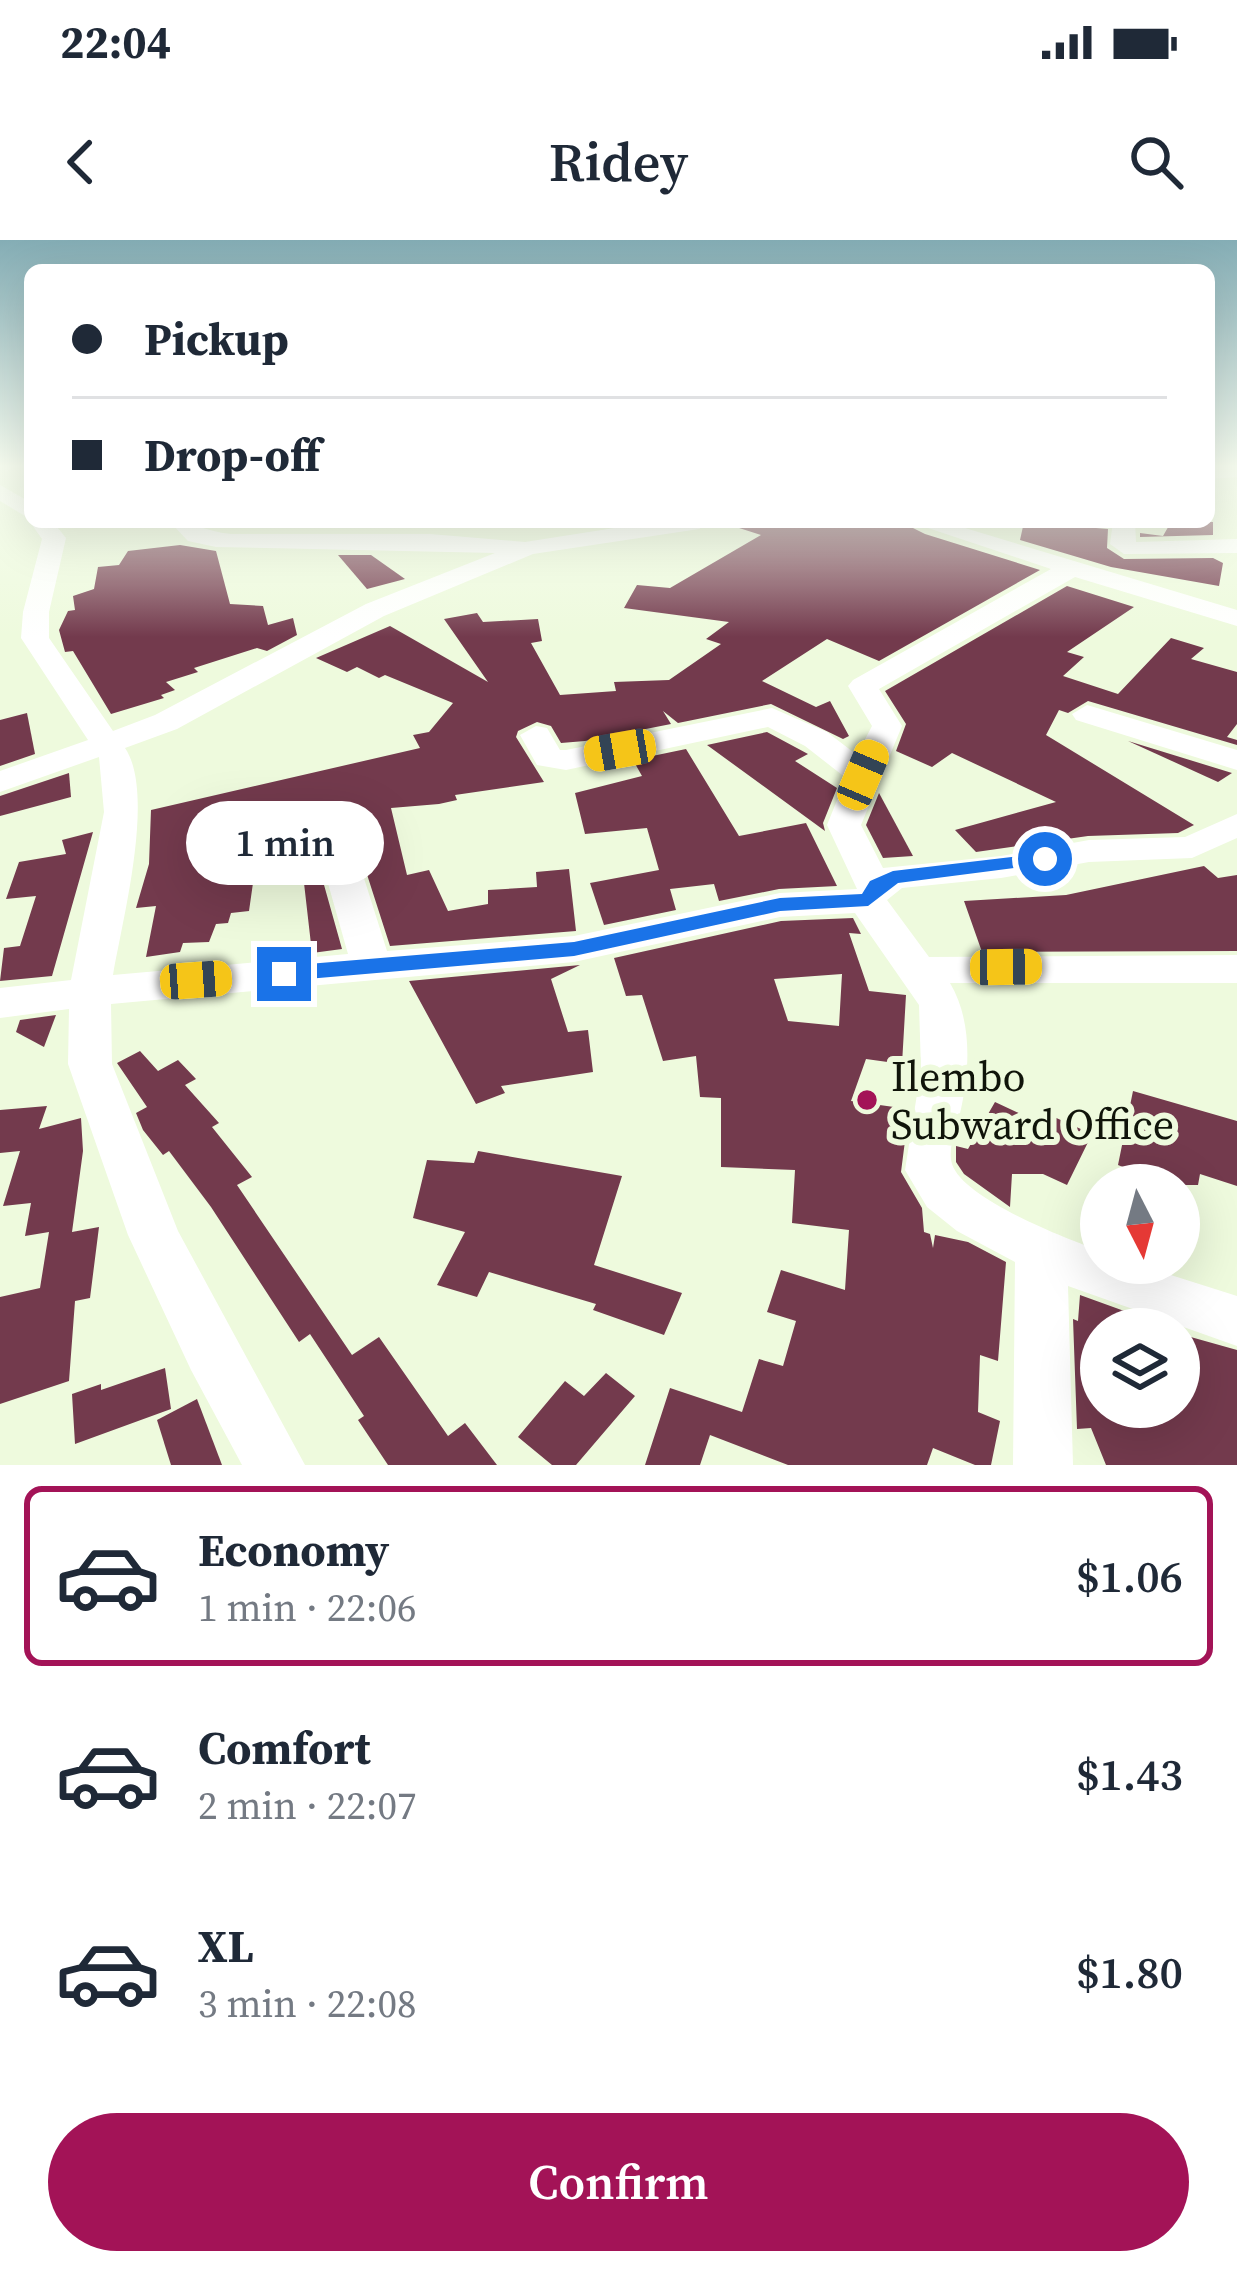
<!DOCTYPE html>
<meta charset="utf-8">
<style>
:root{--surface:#fff;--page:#f2f2f3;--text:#1f2937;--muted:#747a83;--line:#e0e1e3;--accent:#a31357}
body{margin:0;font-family:"Source Serif 4",serif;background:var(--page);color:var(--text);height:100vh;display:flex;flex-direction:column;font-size:45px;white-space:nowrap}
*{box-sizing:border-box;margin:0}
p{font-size:39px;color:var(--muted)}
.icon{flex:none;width:66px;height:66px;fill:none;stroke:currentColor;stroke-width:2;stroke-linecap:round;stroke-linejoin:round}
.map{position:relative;height:1225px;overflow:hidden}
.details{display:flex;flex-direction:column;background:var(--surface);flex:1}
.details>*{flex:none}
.banner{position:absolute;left:24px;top:24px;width:1191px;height:264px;border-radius:18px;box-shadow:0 12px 48px #0002;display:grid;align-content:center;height:264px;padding:0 48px;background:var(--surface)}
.needle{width:78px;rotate:174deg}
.buttons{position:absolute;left:1080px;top:924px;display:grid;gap:24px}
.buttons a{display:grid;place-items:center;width:120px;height:120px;border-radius:50%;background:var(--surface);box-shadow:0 12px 48px #0002;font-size:60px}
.end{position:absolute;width:54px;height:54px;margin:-27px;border:15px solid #1a73e8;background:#fff;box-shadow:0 0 0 6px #fff}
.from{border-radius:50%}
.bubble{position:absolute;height:84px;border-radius:42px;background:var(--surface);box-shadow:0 12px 48px #0002;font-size:39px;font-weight:600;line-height:84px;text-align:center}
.car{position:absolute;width:36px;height:72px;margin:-36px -18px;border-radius:15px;box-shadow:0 0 9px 3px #0007;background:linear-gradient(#f5c518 24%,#345 0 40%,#f5c518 0 76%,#345 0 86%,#f5c518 0)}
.banner b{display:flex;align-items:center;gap:42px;height:114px;font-size:45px}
.banner b+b{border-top:3px solid var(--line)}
.banner i{width:30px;height:30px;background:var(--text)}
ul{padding:21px 0 0;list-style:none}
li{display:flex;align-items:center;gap:36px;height:180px;margin:0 24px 18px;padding:0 24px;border:6px solid transparent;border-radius:18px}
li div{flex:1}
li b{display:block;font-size:45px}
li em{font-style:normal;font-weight:600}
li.selected{border-color:var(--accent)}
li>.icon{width:108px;height:108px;stroke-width:1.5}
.primary-button{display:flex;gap:24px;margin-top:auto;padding:24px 48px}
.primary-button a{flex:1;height:138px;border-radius:72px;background:var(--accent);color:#fff;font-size:48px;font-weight:600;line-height:138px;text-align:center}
.status{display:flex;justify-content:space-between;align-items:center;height:84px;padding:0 60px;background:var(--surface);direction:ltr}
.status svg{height:33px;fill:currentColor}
header{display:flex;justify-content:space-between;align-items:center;height:156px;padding:0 48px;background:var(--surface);font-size:54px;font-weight:600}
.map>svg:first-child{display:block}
</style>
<div class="status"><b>22:04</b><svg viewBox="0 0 49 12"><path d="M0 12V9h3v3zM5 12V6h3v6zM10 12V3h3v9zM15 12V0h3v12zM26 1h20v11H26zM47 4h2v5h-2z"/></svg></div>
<header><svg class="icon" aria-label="back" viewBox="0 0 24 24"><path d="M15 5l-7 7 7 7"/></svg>Ridey<svg class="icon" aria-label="search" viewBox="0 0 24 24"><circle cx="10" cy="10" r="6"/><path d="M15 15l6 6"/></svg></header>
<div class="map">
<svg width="1237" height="1225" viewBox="0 0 1237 1225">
<rect width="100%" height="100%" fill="#eefadd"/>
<g fill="#733a4d" fill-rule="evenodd">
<polygon points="737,282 901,282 925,294 1040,330 879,421 827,399 762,441 816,467 830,461 849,496 843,499 771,464 678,483 663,471 671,484 585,501 561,503 551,486 537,482 518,491 516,497 544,542 455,555 457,560 439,564 391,568 407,635 429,630 448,671 488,664 488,650 537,647 536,632 569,629 576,691 390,706 353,591 344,583 320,583 310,595 342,709 312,713 304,643 253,643 249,671 231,673 228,683 216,684 209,702 183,703 180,712 146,717 156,666 136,668 149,624 151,570 420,508 413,495 429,492 453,463 385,435 379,438 357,427 347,432 316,418 390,386 488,442 444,379 477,373 483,382 538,379 542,401 531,403 560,455 616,451 614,442 669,440 721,404 706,399 729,382 624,368 637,345 670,348 761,295 736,287"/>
<polygon points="1024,282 1108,289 1107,308 1124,319 1213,318 1223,323 1219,346 1111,327 1020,300"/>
<polygon points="1171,282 1213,282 1213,295 1140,297 1140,293 1163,296"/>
<polygon points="180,305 216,311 230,364 263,366 268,385 293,378 297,395 267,411 257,408 194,428 198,432 166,442 175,450 161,455 164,458 111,474 73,411 65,412 59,390 68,371 75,370 73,356 94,349 98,327 119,325 128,311"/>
<polygon points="338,315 371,315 405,339 367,349"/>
<polygon points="1067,346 1134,367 1067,412 1084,417 1063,436 1118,454 1171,398 1204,408 1191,419 1237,432 1237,484 1227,497 1237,500 1237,505 1088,461 1068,473 1059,470 1046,495 1194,585 1178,593 1088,596 976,612 955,590 1056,562 952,513 932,527 896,511 906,484 885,451"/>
<polygon points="27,473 35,514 0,526 0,480"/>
<polygon points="767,492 808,514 795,521 837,548 823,583 825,591 707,505"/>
<polygon points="1128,501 1232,533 1218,542"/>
<polygon points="686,509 739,596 806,583 837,646 779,649 719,661 714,644 670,649 676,670 604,685 590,643 659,630 647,588 585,594 575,553 642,536 633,520"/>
<polygon points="69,533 71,557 0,576 0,556"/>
<polygon points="879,553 913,616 883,618 866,585"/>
<polygon points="93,592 52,736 0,741 4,708 20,706 36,656 6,659 19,622 66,614 62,600"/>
<polygon points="1204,626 1218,638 1237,635 1237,711 982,712 964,661 1066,655"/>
<path d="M853,678l8,16 -12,-1 20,58 37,4 -4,69 -36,-5 -15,42 43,6 -1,25 13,1 -5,39 21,36 2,24 6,2 3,14 2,-13 33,7 38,20 -8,99 -18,-6 -2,57 22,9 -9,44h-16l-42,-17 -6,17h-139l-78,-30 -10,30h-55l25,-77 72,24 17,-53 24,7 13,-45 -29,-9 14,-42 64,20 4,-60 -57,-7 3,-53 -74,-3v-69l-21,-1 -4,-41 -33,5 -21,-66 -16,1 -12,-38 167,-37zM842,734l-3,52 -51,-5 -14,-42z"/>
<polygon points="580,725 551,739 568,792 588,790 593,832 501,846 505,853 476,864 409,741"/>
<polygon points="56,775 44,807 16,792 20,780"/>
<polygon points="140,811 158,831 178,820 196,839 185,845 219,883 212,887 252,937 237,945 352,1115 379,1097 448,1196 465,1183 497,1225 388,1225 358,1180 364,1176 310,1094 299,1102 211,967 169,911 163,915 143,890 136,873 147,867 117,823"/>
<polygon points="1133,851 1237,881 1237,946 1200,934 1198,945 1166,945 1118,925"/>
<polygon points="995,862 1038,882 1043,872 1092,894 1067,945 1043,934 1012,934 1010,967 964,934 956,922 956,906 968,909"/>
<polygon points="47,866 39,889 81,878 83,911 72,992 99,987 90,1058 75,1061 69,1141 0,1164 0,1057 40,1048 49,992 25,996 31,963 3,966 20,911 0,913 0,870"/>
<polygon points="478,911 622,936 594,1025 682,1053 664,1095 593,1070 596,1064 489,1032 477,1057 437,1045 465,992 413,978 427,920 474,923"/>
<polygon points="1080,1055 1127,1072 1126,1089 1101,1089 1101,1167 1179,1167 1179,1139 1186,1140 1180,1094 1237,1110 1237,1225 1106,1225 1091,1188 1077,1189 1073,1079 1078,1081"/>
<polygon points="165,1128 171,1169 75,1204 72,1154 101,1144 101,1150"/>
<polygon points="606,1133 635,1156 576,1225 552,1225 518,1197 565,1141 584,1156"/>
<polygon points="197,1159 222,1225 171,1225 157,1180"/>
</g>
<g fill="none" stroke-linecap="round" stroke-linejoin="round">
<g fill="#fff" fill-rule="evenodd">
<polygon points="0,225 17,225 6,232"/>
<polygon points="1237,225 1237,237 1209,239 1209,227"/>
<polygon points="0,245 30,262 30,279 0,261"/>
<path d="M30,282h23l13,16 -17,74v26l64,93 42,-16 211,-111 129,-51 -279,-6 -28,-6 -18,-19c22,0 38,10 61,12h199l95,8 128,-20h57l-11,7 -166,25 -149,62 -207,113 -52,19c31,46 -3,173 -12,227l235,-21 -34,-120 6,-7h24l6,7 37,117 187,-15 206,-43 77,-4 -30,-64 19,-47 -41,-32 -37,-19 -202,43 -29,-5 -17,-30 16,-9 11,2 13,22h6l206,-42 55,24 30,23 15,-29 -24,-40 5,-6 198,-111 -141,-47h35l292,88v16l-162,-49 -196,112 23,37 -41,99 22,43 118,-12 88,-16 96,-3 52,-23v24l-45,20 -103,4 -88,16 -99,10 -15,12 42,57 308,-2v28h-287c22,37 20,85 11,126 -3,16 -14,38 -9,55 11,35 115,75 149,87v12h32l104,33v50l-169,-60 5,179h-60l2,-203 -58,-31 -30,-24 -22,-37 16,-101 -2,-64 -64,-92 -75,4 -206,45 -463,42 1,60 66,167 127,234h-63l-51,-95 -63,-135 -60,-171 1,-55 -69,9v-30l71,-8 33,-168 -5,-55 -99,35v-21l88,-31 -67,-102 2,-26 19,-73z"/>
<polygon points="1113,282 1135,282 1136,302 1237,299 1237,313 1124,314 1110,304"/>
<polygon points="1087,465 1237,510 1237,530 1076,480 1072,474"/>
</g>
</g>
<linearGradient id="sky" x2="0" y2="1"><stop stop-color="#84adb5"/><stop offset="0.57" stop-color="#f7fdf0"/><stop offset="1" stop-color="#f7fdf0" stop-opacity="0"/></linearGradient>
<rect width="1237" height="397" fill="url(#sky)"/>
<polygon fill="#1a73e8" points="1045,613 1055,619 1052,623 898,643 868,666 780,671 574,716 284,741 273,734 284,726 574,702 780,658 862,654 870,641 893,631"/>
<circle fill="#a31357" stroke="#eefadd" stroke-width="4.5" cx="867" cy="860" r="12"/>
<g text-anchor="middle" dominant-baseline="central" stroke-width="12" stroke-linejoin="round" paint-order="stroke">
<g font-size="42" fill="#10140a" stroke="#eefadd" text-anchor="start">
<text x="891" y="836">Ilembo<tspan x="891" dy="48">Subward Office</tspan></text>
</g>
</g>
</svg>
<div class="buttons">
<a><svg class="needle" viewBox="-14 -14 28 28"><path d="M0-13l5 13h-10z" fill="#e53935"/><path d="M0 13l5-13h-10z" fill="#747a83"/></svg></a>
<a><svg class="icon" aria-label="layers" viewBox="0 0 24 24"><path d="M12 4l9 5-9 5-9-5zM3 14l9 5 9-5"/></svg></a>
</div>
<i class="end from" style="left:1045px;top:619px"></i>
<i class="end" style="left:284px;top:734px"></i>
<div class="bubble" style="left:186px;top:561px;width:198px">1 min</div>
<i class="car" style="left:620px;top:510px;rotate:260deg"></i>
<i class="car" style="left:863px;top:535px;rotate:23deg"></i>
<i class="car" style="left:1006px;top:727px;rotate:89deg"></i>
<i class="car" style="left:196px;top:740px;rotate:86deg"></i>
<div class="banner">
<b><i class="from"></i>Pickup</b>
<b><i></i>Drop-off</b>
</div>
</div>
<section class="details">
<ul>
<li class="selected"><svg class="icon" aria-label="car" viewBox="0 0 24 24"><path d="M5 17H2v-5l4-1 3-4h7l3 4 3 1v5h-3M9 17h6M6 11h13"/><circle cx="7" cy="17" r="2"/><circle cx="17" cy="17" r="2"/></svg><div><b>Economy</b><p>1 min · 22:06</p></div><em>$1.06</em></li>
<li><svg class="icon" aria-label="car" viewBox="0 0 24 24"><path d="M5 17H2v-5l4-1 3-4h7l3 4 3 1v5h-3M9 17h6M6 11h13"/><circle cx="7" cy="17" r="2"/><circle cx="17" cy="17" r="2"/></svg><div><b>Comfort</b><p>2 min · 22:07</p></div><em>$1.43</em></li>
<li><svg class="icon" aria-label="car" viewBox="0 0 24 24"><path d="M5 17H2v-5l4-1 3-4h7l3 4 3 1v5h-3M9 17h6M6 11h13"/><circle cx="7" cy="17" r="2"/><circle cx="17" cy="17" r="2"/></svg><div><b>XL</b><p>3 min · 22:08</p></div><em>$1.80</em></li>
</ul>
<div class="primary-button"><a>Confirm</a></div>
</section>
